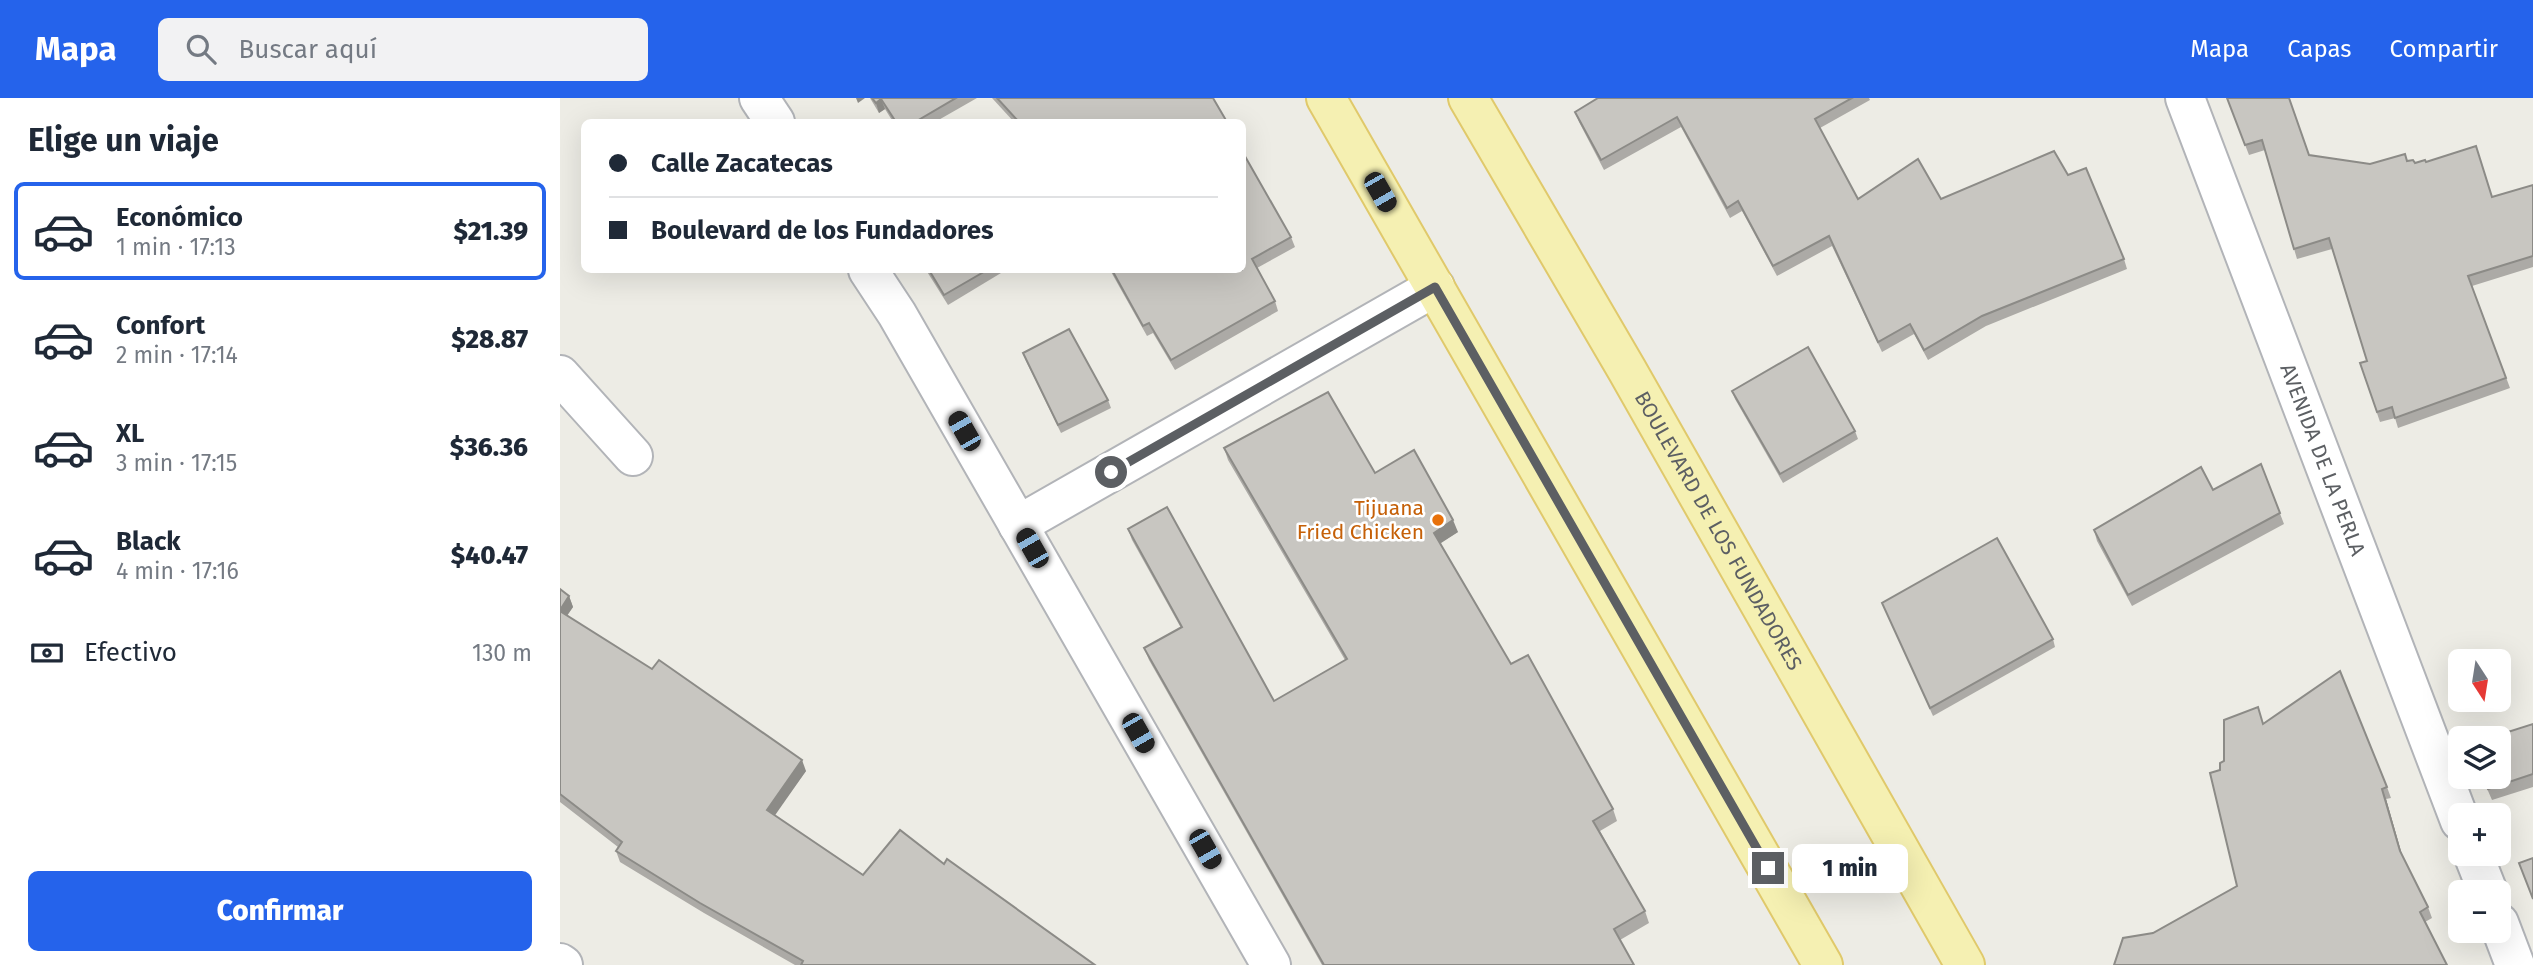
<!DOCTYPE html>
<html lang="es">
<meta charset="utf-8">
<style>
:root{--surface:#fff;--page:#f2f2f3;--text:#1f2937;--muted:#747a83;--line:#e0e1e3;--accent:#2563eb}
body{margin:0;font-family:"Fira Sans",sans-serif;background:var(--page);color:var(--text);height:100vh;display:flex;flex-direction:column;font-size:26px;white-space:nowrap}
*{box-sizing:border-box;margin:0}
p{font-size:23px;color:var(--muted)}
.icon{flex:none;width:38px;height:38px;fill:none;stroke:currentColor;stroke-width:2;stroke-linecap:round;stroke-linejoin:round}
.map{position:relative;flex:1;overflow:hidden}
.details{display:flex;flex-direction:column;background:var(--surface);width:560px}
.details>*{flex:none}
.guide{position:absolute;left:21px;top:21px;width:665px;height:154px;border-radius:10px;box-shadow:0 7px 28px #0002;display:grid;align-content:center;height:154px;padding:0 28px;background:var(--surface)}
.needle{width:46px;rotate:168deg}
.buttons{position:absolute;left:1888px;top:551px;display:grid;gap:14px}
.buttons a{display:grid;place-items:center;width:63px;height:63px;border-radius:10px;background:var(--surface);box-shadow:0 7px 28px #0002;font-size:35px}
.end{position:absolute;width:32px;height:32px;margin:-16px;border:9px solid #5c5f63;background:#fff;box-shadow:0 0 0 4px #fff}
.from{border-radius:50%}
.bubble{position:absolute;height:49px;border-radius:10px;background:var(--surface);box-shadow:0 7px 28px #0002;font-size:23px;font-weight:800;line-height:49px;text-align:center}
.car{position:absolute;width:21px;height:42px;margin:-21px -10px;border-radius:9px;box-shadow:0 0 5px 2px #0007;background:linear-gradient(#222 24%,#8ab4d8 0 40%,#222 0 76%,#8ab4d8 0 86%,#222 0)}
.guide b{display:flex;align-items:center;gap:24px;height:66px;font-size:26px}
.guide b+b{border-top:2px solid var(--line)}
.guide i{width:18px;height:18px;background:var(--text)}
ul{padding:0;list-style:none}
li{display:flex;align-items:center;gap:21px;height:98px;margin:0 14px 10px;padding:0 14px;border:4px solid transparent;border-radius:10px}
li div{flex:1}
li b{display:block;font-size:26px}
li em{font-style:normal;font-weight:800}
li.on{border-color:var(--accent)}
li>.icon{width:63px;height:63px;stroke-width:1.5}
h2{padding:0 28px;font-size:32px;line-height:84px}
.pay{display:flex;align-items:center;gap:18px;height:77px;padding:0 28px;font-size:26px}
.pay p{margin-inline-start:auto}
.primary-button{display:flex;gap:14px;margin-top:auto;padding:14px 28px}
.primary-button a{flex:1;height:80px;border-radius:10px;background:var(--accent);color:#fff;font-size:28px;font-weight:800;line-height:80px;text-align:center}
header{display:flex;align-items:center;gap:42px;box-sizing:border-box;height:98px;padding:0 35px;background:var(--accent);color:#fff}
header strong{font-size:33px}
nav{display:flex;gap:38px;margin-inline-start:auto;font-size:24px}
.search{width:490px;height:63px;background:var(--page);display:flex;align-items:center;gap:18px;box-sizing:border-box;padding:0 24px;border-radius:10px;color:var(--muted);font-size:26px}
main{display:flex;flex:1;min-height:0}
.map>svg:first-child{display:block}
</style>
<header>
<strong>Mapa</strong>
<div class="search"><svg class="icon" aria-label="search" viewBox="0 0 24 24"><circle cx="10" cy="10" r="6"/><path d="M15 15l6 6"/></svg>Buscar aquí</div>
<nav><a>Mapa</a><a>Capas</a><a>Compartir</a></nav>
</header>
<main>
<section class="details">
<h2>Elige un viaje</h2>
<ul>
<li class="on"><svg class="icon" aria-label="car" viewBox="0 0 24 24"><path d="M5 17H2v-5l4-1 3-4h7l3 4 3 1v5h-3M9 17h6M6 11h13"/><circle cx="7" cy="17" r="2"/><circle cx="17" cy="17" r="2"/></svg><div><b>Económico</b><p>1 min · 17:13</p></div><em>$21.39</em></li>
<li><svg class="icon" aria-label="car" viewBox="0 0 24 24"><path d="M5 17H2v-5l4-1 3-4h7l3 4 3 1v5h-3M9 17h6M6 11h13"/><circle cx="7" cy="17" r="2"/><circle cx="17" cy="17" r="2"/></svg><div><b>Confort</b><p>2 min · 17:14</p></div><em>$28.87</em></li>
<li><svg class="icon" aria-label="car" viewBox="0 0 24 24"><path d="M5 17H2v-5l4-1 3-4h7l3 4 3 1v5h-3M9 17h6M6 11h13"/><circle cx="7" cy="17" r="2"/><circle cx="17" cy="17" r="2"/></svg><div><b>XL</b><p>3 min · 17:15</p></div><em>$36.36</em></li>
<li><svg class="icon" aria-label="car" viewBox="0 0 24 24"><path d="M5 17H2v-5l4-1 3-4h7l3 4 3 1v5h-3M9 17h6M6 11h13"/><circle cx="7" cy="17" r="2"/><circle cx="17" cy="17" r="2"/></svg><div><b>Black</b><p>4 min · 17:16</p></div><em>$40.47</em></li>
</ul>
<div class="pay"><svg class="icon" aria-label="cash" viewBox="0 0 24 24"><path d="M3 7h18v10H3z"/><circle cx="12" cy="12" r="2"/></svg>Efectivo<p>130 m</p></div>
<div class="primary-button"><a>Confirmar</a></div>
</section>
<div class="map">
<svg width="1973" height="867" viewBox="0 0 1973 867">
<rect width="100%" height="100%" fill="#edece5"/>
<g fill="none" stroke-linecap="round" stroke-linejoin="round">
<defs>
<g id="minor">
<polyline points="199,0 215,24"/>
<path id="s1" d="M1625,0l275,723"/>
<polyline points="308,172 337,216 711,867"/>
<polyline points="0,277 73,358"/>
<polyline points="458,427 875,189"/>
<polyline points="1913,756 1928,794"/>
<polyline points="1939,825 1955,867"/>
<polyline points="0,865 3,867"/>
</g>
<g id="major">
<polyline points="766,0 1263,867"/>
<path id="s2" d="M908,0l159,272 338,595"/>
</g>
</defs>
<use href="#minor" stroke="#b2b4b8" stroke-width="42"/>
<use href="#major" stroke="#e0c96b" stroke-width="42"/>
<use href="#minor" stroke="#fff" stroke-width="38"/>
<use href="#major" stroke="#f5f0b2" stroke-width="38"/>
</g>
<g fill="#acaaa6">
<polygon points="310,0 417,0 375,24 333,24 325,11 319,15"/>
<polygon points="432,0 653,0 667,24 454,24"/>
<polygon points="1038,0 1309,0 1310,2 1260,30 1298,101 1381,101 1508,77 1564,161 1567,171 1426,228 1368,262 1354,236 1322,254 1272,148 1217,178 1182,113 1170,120 1121,29 1044,72 1019,24 1015,14"/>
<polygon points="1667,0 1749,57 1810,66 1847,63 1855,65 1866,64 1932,99 1973,87 1973,169 1912,188 1950,290 1838,330 1835,320 1820,324 1800,265 1807,263 1772,151 1737,161 1705,52 1689,57"/>
<polygon points="682,53 731,139 735,149 697,170 715,203 718,213 615,272 593,235 587,238 550,172 682,172"/>
<polygon points="366,172 446,172 388,207"/>
<polygon points="463,255 548,302 551,310 501,335 466,263"/>
<polygon points="1172,293 1295,333 1298,341 1223,385 1175,301"/>
<polygon points="664,350 815,375 898,434 880,445 951,566 1053,711 1057,723 1040,733 1085,813 1089,825 1060,842 1074,867 762,867 589,562 584,550 621,530 572,442 568,431 714,603 785,562 668,362"/>
<polygon points="1701,366 1724,426 1572,508 1537,443 1534,432 1653,392"/>
<polygon points="0,491 9,498 13,509 7,518 246,673 214,717 303,777 384,766 535,867 235,867 144,815 60,764 56,753 58,749 0,704"/>
<polygon points="1322,505 1493,541 1495,549 1373,618"/>
<polygon points="1704,626 1827,689 1831,700 1826,701 1842,757 1868,809 1872,820 1865,824 1677,788 1660,672 1664,663"/>
<polygon points="1973,626 1973,689 1932,702 1922,679 1939,679"/>
</g>
<g fill="#8c8b87">
<polygon points="296,0 305,0 298,5"/>
<polygon points="321,1 325,11 319,15 316,5"/>
<polygon points="893,422 898,434 878,447 874,435"/>
<polygon points="9,498 13,509 3,523 0,512"/>
<polygon points="242,662 246,673 211,723 207,712"/>
<polygon points="1822,691 1826,701 1844,764 1840,753"/>
</g>
<g fill="#c8c6c1" stroke="#8c8b87" stroke-width="2">
<polygon points="312,0 396,0 355,24 336,24 321,1 316,5"/>
<polygon points="437,0 653,0 667,24 459,24"/>
<polygon points="1038,0 1292,0 1255,21 1298,101 1358,61 1381,101 1494,53 1508,77 1526,70 1564,161 1422,218 1364,252 1350,226 1318,244 1269,138 1213,168 1178,103 1167,110 1117,19 1041,62 1015,14"/>
<polygon points="1667,0 1729,0 1749,57 1810,66 1845,56 1847,63 1853,62 1855,65 1865,62 1866,64 1916,48 1932,99 1973,87 1973,158 1908,178 1946,280 1835,320 1832,309 1817,314 1800,265 1807,263 1769,140 1734,151 1702,42 1685,47"/>
<polygon points="682,53 731,139 692,161 715,203 611,262 589,225 583,228 552,172 682,172"/>
<polygon points="369,172 427,172 384,197"/>
<polygon points="509,231 548,302 498,327 463,255"/>
<polygon points="1248,249 1295,333 1220,376 1172,293"/>
<polygon points="768,294 815,375 854,352 893,422 874,435 951,566 968,557 1053,711 1033,723 1085,813 1054,831 1074,867 764,867 584,550 622,529 568,431 607,409 714,603 787,561 664,350"/>
<polygon points="1701,366 1720,415 1568,497 1534,432 1641,369 1653,392"/>
<polygon points="1437,440 1493,541 1370,610 1322,505"/>
<polygon points="0,491 9,498 0,512"/>
<polygon points="0,513 92,571 99,562 242,662 207,712 303,777 340,732 384,766 387,761 535,867 241,867 243,863 140,805 56,753 62,744 0,696"/>
<polygon points="1780,573 1827,689 1822,691 1840,753 1868,809 1860,814 1887,867 1554,867 1563,840 1593,835 1677,788 1650,675 1660,672 1660,665 1664,663 1664,622 1698,609 1703,626"/>
<polygon points="1973,626 1973,676 1928,691 1923,679 1939,679 1939,640 1929,640"/>
<polygon points="1973,760 1973,801 1959,765"/>
</g>
<g fill="none" stroke-linecap="round" stroke-linejoin="round">
<polyline stroke="#5c5f63" stroke-width="9" points="551,374 875,189 1208,770"/>
</g>
<circle fill="#e8710a" stroke="#fff" stroke-width="2.5" cx="878" cy="422" r="7"/>
<g text-anchor="middle" dominant-baseline="central" stroke-width="5" stroke-linejoin="round" paint-order="stroke">
<g font-size="21" fill="#5c5f63" stroke="#fff">
<text stroke="none"><textPath href="#s1" startOffset="387">AVENIDA DE LA PERLA</textPath></text>
<text stroke="none"><textPath href="#s2" startOffset="500">BOULEVARD DE LOS FUNDADORES</textPath></text>
</g>
<g font-size="21" fill="#c56008" stroke="#fff" text-anchor="end">
<text x="864" y="410">Tijuana<tspan x="864" dy="24">Fried Chicken</tspan></text>
</g>
</g>
</svg>
<div class="buttons">
<a><svg class="needle" viewBox="-14 -14 28 28"><path d="M0-13l5 13h-10z" fill="#e53935"/><path d="M0 13l5-13h-10z" fill="#747a83"/></svg></a>
<a><svg class="icon" aria-label="layers" viewBox="0 0 24 24"><path d="M12 4l9 5-9 5-9-5zM3 14l9 5 9-5"/></svg></a>
<a>+</a>
<a>−</a>
</div>
<i class="end from" style="left:551px;top:374px"></i>
<i class="end" style="left:1208px;top:770px"></i>
<div class="bubble" style="left:1232px;top:746px;width:116px">1 min</div>
<i class="car" style="left:820px;top:94px;rotate:150deg"></i>
<i class="car" style="left:404px;top:333px;rotate:330deg"></i>
<i class="car" style="left:472px;top:450px;rotate:330deg"></i>
<i class="car" style="left:578px;top:635px;rotate:150deg"></i>
<i class="car" style="left:645px;top:751px;rotate:150deg"></i>
<div class="guide">
<b><i class="from"></i>Calle Zacatecas</b>
<b><i></i>Boulevard de los Fundadores</b>
</div>
</div>
</main>
